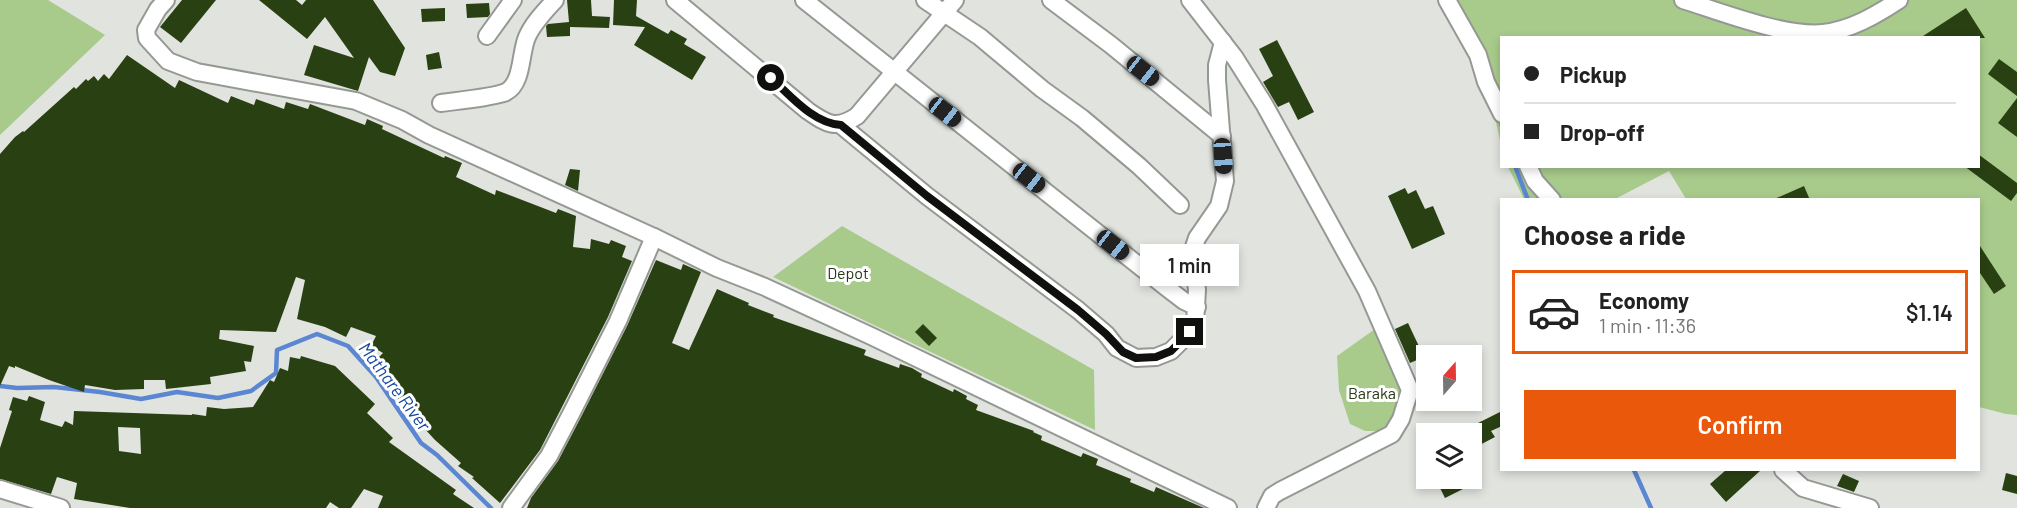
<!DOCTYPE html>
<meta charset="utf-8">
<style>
:root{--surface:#fff;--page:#f6f6f6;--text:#222;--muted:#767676;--line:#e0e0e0;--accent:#ea580c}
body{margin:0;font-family:Barlow,sans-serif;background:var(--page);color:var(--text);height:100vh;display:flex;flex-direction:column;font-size:22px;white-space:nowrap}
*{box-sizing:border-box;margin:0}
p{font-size:20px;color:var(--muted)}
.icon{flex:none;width:33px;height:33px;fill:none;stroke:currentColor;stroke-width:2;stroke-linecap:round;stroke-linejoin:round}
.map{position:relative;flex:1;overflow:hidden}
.details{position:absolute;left:1500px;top:198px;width:480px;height:273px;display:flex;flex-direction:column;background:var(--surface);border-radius:0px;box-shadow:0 3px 9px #0003}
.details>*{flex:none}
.banner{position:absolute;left:1500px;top:36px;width:480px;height:132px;border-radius:0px;box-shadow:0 3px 9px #0003;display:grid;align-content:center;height:132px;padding:0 24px;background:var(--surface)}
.needle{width:39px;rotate:20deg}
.fabs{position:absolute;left:1416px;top:345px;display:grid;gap:12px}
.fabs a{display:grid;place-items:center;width:66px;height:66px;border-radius:0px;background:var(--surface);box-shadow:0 3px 9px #0003;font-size:30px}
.end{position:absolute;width:27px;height:27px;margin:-14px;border:8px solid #10110f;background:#fff;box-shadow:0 0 0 3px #fff}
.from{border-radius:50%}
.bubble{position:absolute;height:42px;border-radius:0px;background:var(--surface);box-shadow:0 3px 9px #0003;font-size:20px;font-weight:600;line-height:42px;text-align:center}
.car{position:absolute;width:18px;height:36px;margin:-18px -9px;border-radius:8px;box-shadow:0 0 4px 2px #0007;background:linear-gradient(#222 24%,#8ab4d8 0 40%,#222 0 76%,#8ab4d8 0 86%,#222 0)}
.banner b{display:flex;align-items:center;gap:21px;height:57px;font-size:22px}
.banner b+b{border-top:2px solid var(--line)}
.banner i{width:15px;height:15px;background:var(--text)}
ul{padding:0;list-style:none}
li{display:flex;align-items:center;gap:18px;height:84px;margin:0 12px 9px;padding:0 12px;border:3px solid transparent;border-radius:0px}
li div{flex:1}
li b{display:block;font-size:22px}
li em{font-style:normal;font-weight:600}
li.current{border-color:var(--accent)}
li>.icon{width:54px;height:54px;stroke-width:1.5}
h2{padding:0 24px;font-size:27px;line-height:72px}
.button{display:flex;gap:12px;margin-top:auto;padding:12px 24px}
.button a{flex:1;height:69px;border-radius:0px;background:var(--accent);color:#fff;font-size:24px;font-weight:600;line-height:69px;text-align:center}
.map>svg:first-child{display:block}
</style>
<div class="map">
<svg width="2017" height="508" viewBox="0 0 2017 508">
<rect width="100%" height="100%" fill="#e1e4de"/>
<g fill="#a8cb8c">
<polygon points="0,0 48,0 105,35 0,135"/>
<polygon points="1441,0 2017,0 2017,415 2006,414 1979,407 1978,200 1686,199 1669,171 1615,199 1524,199 1508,167 1978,166 1978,38 1502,38 1501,145 1486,76"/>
<polygon points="842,226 1094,370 1095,430 773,277"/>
<polygon points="1375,329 1404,391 1390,431 1365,431 1350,424 1339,390 1337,356"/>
</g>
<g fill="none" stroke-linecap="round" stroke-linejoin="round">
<g stroke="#5b86d2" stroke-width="4.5">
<polyline points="1500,116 1502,126"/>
<polyline points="1515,166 1528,200"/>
<polyline points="0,386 17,388 54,387 100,392 141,399 177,392 218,398 251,391 276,373 277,350 317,334 348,346 376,377 421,443 437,455 491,508"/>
<polyline points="1634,470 1651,508"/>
</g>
</g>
<g fill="#294013" fill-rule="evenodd">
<polygon points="182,0 216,0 181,43 160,27"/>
<polygon points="259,0 296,0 302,5 306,0 373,0 405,48 395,76 380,72 369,57 358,91 304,75 314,45 354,58 325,17 307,39"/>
<polygon points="567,0 591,0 592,16 610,17 609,28 570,27 570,36 547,37 546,26 548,24 569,22"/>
<polygon points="614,0 637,0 636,16 668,34 671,30 687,39 684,44 706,57 692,80 634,45 645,27 613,25"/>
<polygon points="489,3 490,14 488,17 467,18 466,4"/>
<polygon points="445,8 445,21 422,22 421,9"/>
<polygon points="1966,8 1985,38 1920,38"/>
<polygon points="1277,40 1314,112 1298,120 1289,102 1278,107 1263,82 1273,76 1259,49"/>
<polygon points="439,52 442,68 428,70 426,55"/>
<polygon points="127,55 175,88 179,80 228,103 231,96 254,105 256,99 284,109 286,102 308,109 310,104 365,125 367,119 383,126 382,129 444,158 445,156 462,163 456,177 495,195 496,190 556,213 558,209 576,216 573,247 590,249 591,239 609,244 611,240 626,246 622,257 632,261 608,317 540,450 500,503 472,478 474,477 458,466 461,463 435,440 378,378 382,374 372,364 383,353 371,346 376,336 351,327 346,337 325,327 297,319 305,280 296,277 276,332 220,330 219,339 254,346 251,362 244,361 246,371 210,377 211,384 166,389 165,380 144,380 144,389 115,390 85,385 84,392 49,380 15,366 15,368 9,366 0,386 0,154 15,137 23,131 24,132 74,87 76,89 86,79 88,81 94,76 98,81 104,74 109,79"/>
<polygon points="1999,59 2017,72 2017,96 1988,74"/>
<polygon points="2017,98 2017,137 1998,123"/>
<polygon points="1978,154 2017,183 2017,193 2011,201 1964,166 1978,166"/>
<polygon points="570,169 580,170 578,191 565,185"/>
<polygon points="1804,186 1810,200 1772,200"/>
<polygon points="1405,188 1408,194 1416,190 1425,209 1433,206 1445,234 1412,249 1388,196"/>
<polygon points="1978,243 2006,286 1994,294 1978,270"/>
<polygon points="656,260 681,270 683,264 701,272 672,343 689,350 717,289 749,303 748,305 774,315 773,317 866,350 864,355 899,368 900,364 912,368 922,374 921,377 953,392 954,389 967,396 966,399 978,405 976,410 1034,431 1033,432 1042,436 1041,440 1053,445 1081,457 1083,453 1098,459 1096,465 1131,479 1130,482 1154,492 1156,487 1204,508 527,508 531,498 558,461 581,417 627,326"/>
<polygon points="1408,323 1424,357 1410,363 1395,329"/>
<polygon points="923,324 937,338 929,346 915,332"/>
<path d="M301,356l34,10 40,38 -8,9 26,25 -4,4 67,48 -3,4 21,14h-96l5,-12 -19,-7 -13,19h-12l-9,-6 -4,6h-196l-56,-9 3,-16 -20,-6 -6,17 -51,-15v-31l12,-37 -3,-1 4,-13 14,4 2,-5 16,6 -5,18 22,7 3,-6 8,4 1,-14 118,4v-1l14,2 1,-9 17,2 29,-2 17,-27 4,2 6,-14 8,3 2,-14 10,2zM118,427l22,1 1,26 -22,-3z"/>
<polygon points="1502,411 1502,426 1491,431 1495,437 1472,449 1472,426"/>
<polygon points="1726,470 1761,470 1726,502 1710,484"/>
<polygon points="2006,473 2017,476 2017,494 2002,490"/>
<polygon points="1843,474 1859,481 1854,492 1837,486"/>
<polygon points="1435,478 1457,478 1463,489 1445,498"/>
</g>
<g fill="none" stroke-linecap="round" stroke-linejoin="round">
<defs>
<g id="minor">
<polyline points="166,0 158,9 146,30 147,38 168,61 197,72 356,101 402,120 429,135 654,237 717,268 765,287 871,336 1228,508"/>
<path d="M675,0l133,111c19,13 28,19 49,5l98,-116"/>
<polyline points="804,0 1167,288 1184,301 1197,307"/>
<polyline points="925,0 980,37 1042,89 1082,118 1139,166 1180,205"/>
<polyline points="1051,0 1111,45 1222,136"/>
<polyline points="1190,0 1235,58 1264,104 1367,291 1410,390 1401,419 1392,434 1280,491 1272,496 1266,508"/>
<polyline points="1447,0 1478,55 1486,82 1502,114"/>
<path d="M1683,0c38,12 102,37 140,33 28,-3 53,-18 76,-33"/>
<polyline points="487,36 513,0"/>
<path d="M441,103c14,-2 55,-6 65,-11 17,-9 14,-39 21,-55 6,-14 18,-26 28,-37"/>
<polyline points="841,125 927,196 1078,310 1106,334 1117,348 1136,358 1156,357 1171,351 1190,332 1195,323 1197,290 1193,254 1194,247 1197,238 1219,206 1225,181 1217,80 1217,65 1223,42"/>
<polyline points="1528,166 1535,181 1552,200"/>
<polyline points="1783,470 1803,488 1870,508"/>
<polyline points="0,489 61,508"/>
<polyline points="511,508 549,456 572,412 618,321 654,237"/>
</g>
</defs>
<use href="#minor" stroke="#959993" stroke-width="20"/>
<use href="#minor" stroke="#fff" stroke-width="16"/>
</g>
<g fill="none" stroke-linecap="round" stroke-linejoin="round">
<path stroke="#10110f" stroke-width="8" d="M771,78c20,18 42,45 70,47l86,71 151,114 28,24 17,18 13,6 20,-1 15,-6 19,-19"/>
</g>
<g text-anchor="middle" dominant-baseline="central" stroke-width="6" stroke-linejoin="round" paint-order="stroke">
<g font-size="16" fill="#263915" stroke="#fff">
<text x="848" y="272">Depot</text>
<text x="1372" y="392">Baraka</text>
</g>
<g font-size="18" font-style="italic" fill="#1546a0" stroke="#fff">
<text transform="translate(395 386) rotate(53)">Mathare River</text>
</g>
</g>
</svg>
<div class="fabs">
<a><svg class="needle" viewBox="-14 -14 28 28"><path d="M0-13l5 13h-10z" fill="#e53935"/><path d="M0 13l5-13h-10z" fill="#767676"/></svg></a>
<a><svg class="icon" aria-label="layers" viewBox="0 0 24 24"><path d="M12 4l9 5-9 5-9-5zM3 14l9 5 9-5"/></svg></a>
</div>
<i class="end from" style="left:771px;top:78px"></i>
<i class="end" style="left:1190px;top:332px"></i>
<div class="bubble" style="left:1140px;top:244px;width:99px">1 min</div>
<i class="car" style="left:1143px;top:71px;rotate:128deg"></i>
<i class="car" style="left:945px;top:112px;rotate:128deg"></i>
<i class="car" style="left:1223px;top:156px;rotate:176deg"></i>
<i class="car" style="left:1029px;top:178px;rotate:128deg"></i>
<i class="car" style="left:1113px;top:245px;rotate:128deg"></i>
<div class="banner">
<b><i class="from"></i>Pickup</b>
<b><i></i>Drop-off</b>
</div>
<section class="details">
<h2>Choose a ride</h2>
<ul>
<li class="current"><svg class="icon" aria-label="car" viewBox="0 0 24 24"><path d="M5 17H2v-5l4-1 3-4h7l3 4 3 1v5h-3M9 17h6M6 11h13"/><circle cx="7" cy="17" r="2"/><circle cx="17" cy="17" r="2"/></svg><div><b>Economy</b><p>1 min · 11:36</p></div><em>$1.14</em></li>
</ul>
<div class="button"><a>Confirm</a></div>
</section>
</div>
